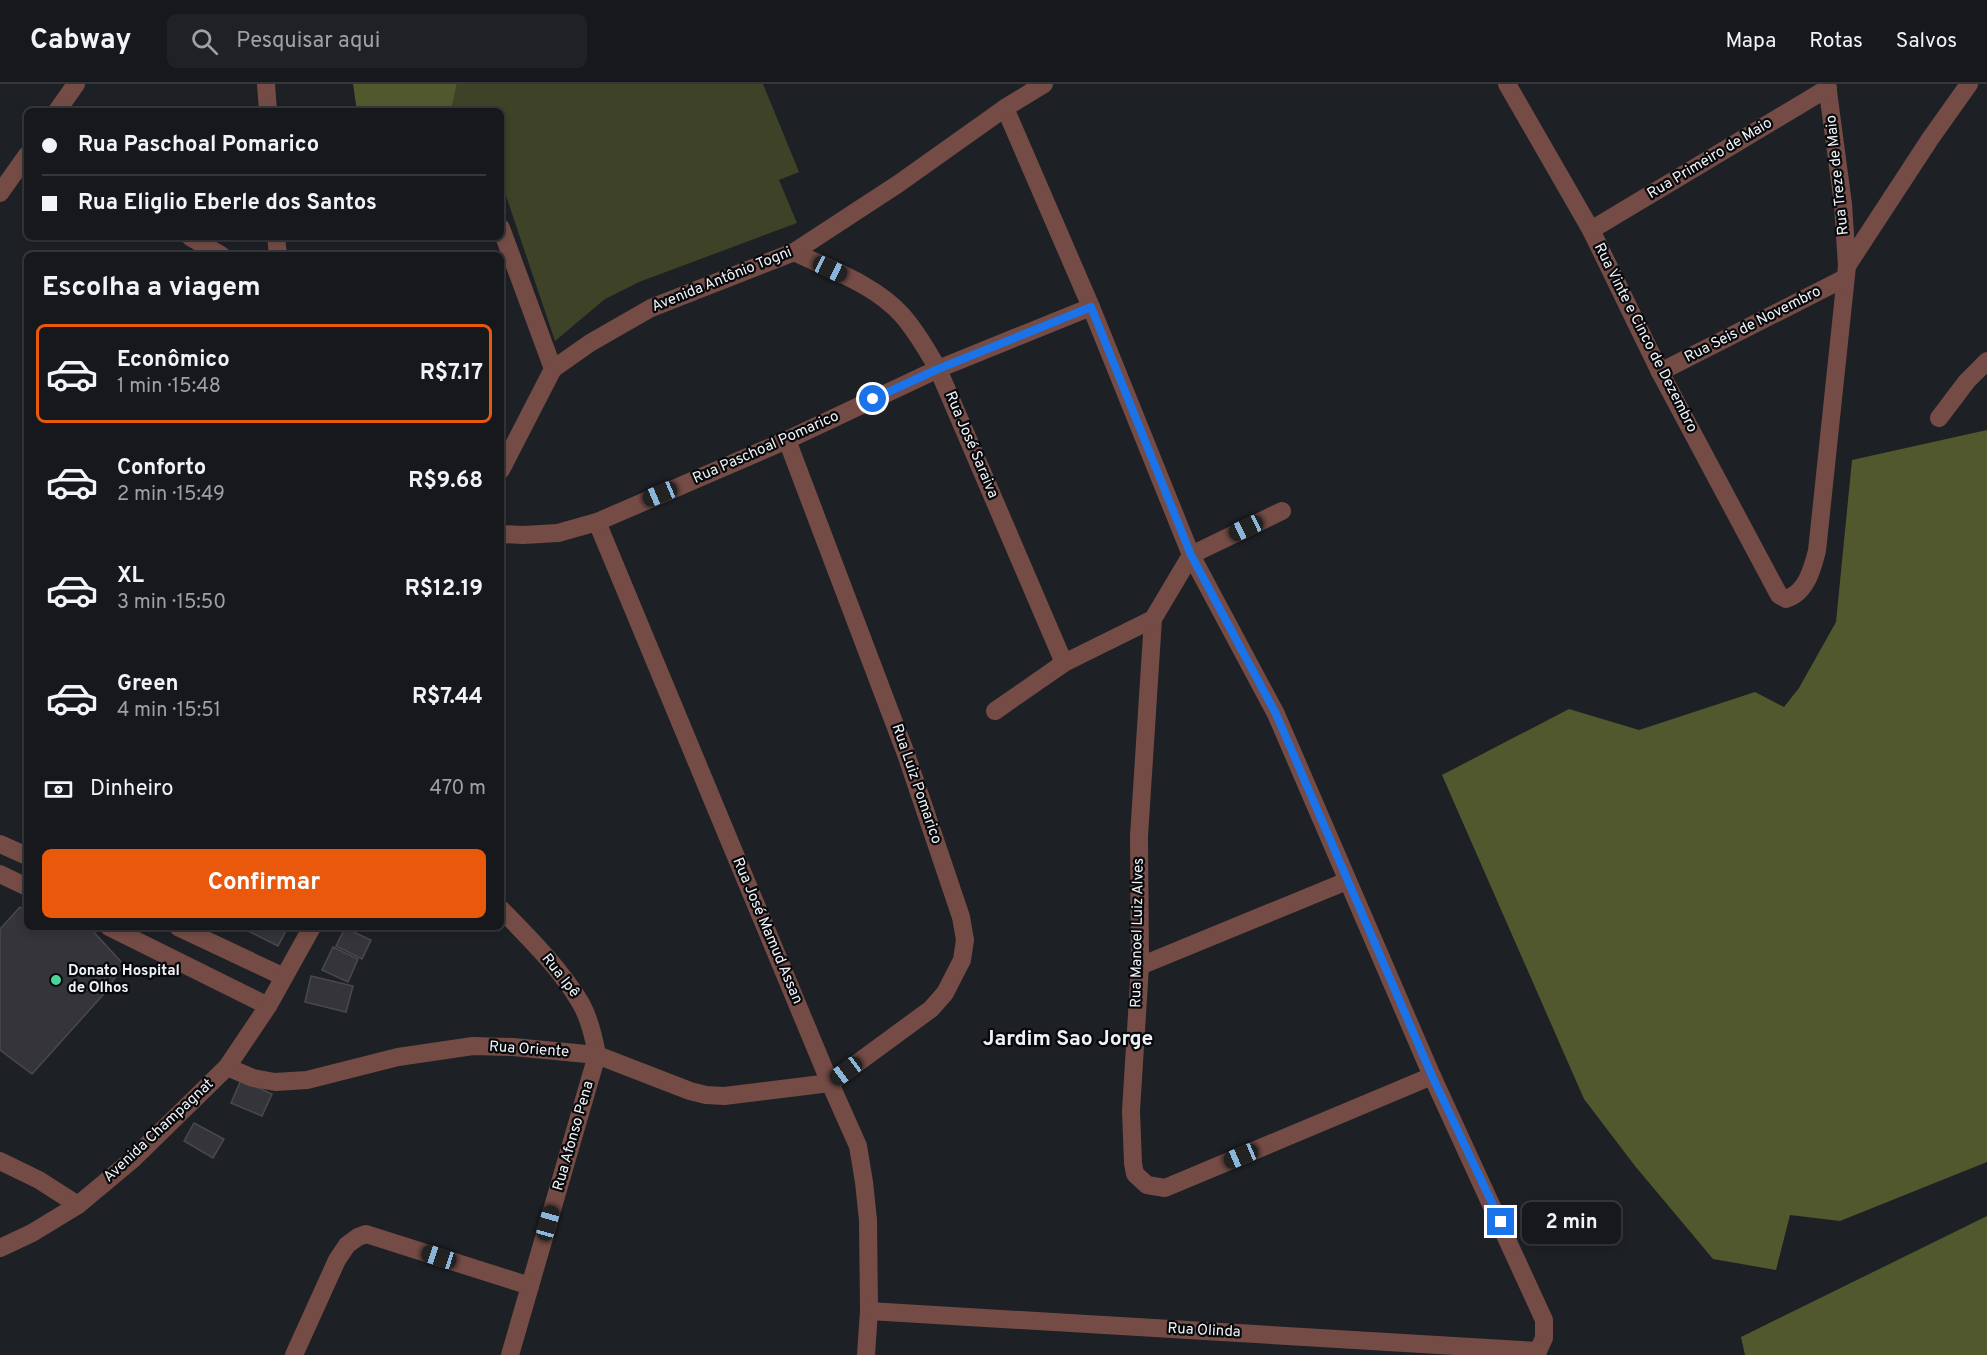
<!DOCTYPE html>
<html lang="pt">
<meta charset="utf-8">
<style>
:root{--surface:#16181c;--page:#1f2125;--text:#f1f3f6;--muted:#9ea0a3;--line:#35373b;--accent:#ea580c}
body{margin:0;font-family:Overpass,sans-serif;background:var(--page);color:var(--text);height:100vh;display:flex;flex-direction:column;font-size:22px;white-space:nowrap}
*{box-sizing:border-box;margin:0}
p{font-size:20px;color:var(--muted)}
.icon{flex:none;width:33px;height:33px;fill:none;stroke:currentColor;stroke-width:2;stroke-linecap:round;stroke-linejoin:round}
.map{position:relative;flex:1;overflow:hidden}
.side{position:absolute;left:24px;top:168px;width:480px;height:678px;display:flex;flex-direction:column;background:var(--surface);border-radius:9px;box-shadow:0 3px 9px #0003,0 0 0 2px var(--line)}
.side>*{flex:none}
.hud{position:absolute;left:24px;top:24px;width:480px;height:132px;border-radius:9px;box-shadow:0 3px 9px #0003,0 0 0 2px var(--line);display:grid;align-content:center;height:132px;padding:0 18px;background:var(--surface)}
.end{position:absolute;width:27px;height:27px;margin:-14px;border:8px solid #1a73e8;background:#fff;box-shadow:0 0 0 3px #fff}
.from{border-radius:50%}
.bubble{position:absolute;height:42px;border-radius:9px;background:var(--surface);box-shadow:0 3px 9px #0003,0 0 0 2px var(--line);font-size:20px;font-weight:700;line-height:42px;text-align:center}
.car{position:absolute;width:18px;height:36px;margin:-18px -9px;border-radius:8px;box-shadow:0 0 4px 2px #0007;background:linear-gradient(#222 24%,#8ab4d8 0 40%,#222 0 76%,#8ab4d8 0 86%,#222 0)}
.hud b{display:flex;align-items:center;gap:21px;height:57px;font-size:22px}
.hud b+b{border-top:2px solid var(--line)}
.hud i{width:15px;height:15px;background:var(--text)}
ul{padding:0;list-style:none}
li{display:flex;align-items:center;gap:18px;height:99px;margin:0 12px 9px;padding:0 6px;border:3px solid transparent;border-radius:9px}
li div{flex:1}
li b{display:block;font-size:22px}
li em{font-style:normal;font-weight:700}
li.on{border-color:var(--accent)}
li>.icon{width:54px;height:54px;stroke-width:1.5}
h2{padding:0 18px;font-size:27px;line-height:72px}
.pay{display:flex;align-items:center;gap:15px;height:66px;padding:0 18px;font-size:22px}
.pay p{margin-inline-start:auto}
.button{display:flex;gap:12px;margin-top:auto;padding:12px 18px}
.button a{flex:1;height:69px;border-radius:9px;background:var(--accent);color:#fff;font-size:24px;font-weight:700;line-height:69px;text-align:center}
header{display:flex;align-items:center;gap:36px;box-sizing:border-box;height:84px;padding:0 30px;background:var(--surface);border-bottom:2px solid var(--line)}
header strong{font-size:28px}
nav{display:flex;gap:33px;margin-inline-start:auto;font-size:21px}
.search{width:420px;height:54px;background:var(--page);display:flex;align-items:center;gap:15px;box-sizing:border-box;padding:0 21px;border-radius:9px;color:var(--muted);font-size:22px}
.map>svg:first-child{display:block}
</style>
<header>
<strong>Cabway</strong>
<div class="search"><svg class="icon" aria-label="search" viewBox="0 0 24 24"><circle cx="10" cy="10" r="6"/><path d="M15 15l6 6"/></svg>Pesquisar aqui</div>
<nav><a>Mapa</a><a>Rotas</a><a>Salvos</a></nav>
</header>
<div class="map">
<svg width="1987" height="1271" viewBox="0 0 1987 1271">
<rect width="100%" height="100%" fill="#1d2025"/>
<polygon fill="#3e4327" points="457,0 763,0 799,88 779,96 797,139 639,198 605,215 555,257 501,97 501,27 451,27"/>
<g fill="#51582d">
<polygon points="353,0 457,0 451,27 357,27"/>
<polygon points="1987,346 1987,1078 1840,1137 1790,1131 1776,1186 1713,1175 1635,1082 1584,1015 1442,691 1569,625 1639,646 1755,608 1784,623 1799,604 1836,538 1852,376"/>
<polygon points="1987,1132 1987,1271 1745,1271 1741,1253"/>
</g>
<g fill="#35343a" stroke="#49484f" stroke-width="1.5">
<polygon points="20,823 27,828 27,843 83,843 91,845 124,881 102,912 32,990 0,966 0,845"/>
<polygon points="240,843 288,843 278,862"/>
<polygon points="345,844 371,856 362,875 336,862"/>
<polygon points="333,863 358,875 348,898 322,886"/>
<polygon points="311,892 353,902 346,928 305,918"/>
<polygon points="241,996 272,1010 262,1032 231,1019"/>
<polygon points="194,1039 224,1055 213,1074 184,1057"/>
</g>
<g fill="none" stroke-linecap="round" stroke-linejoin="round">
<g stroke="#744c45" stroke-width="18">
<polyline points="266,0 268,27"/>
<path d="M1507,0l84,146 69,142 119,223 7,4c20,-6 26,-29 31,-48l30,-285 -4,-62 -16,-120"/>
<polyline points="1005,24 1091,223 1191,471 1276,630 1432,992 1544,1236 1544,1254 1538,1267"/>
<polyline points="57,27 76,0"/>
<polyline points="0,109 27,71"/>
<polyline points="501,144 553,285"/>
<polyline points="1591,146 1828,4"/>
<polyline points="190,153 221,171"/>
<polyline points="276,153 278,171"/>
<path d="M794,168c37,18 80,32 108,63 14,16 25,35 36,54l126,294"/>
<polyline points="1847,182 1930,55 1969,0"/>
<polyline points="1660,288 1845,194"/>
<polyline points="1939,334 1967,297 1987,277"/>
<polyline points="501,386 553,285 590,259 651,224 794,168 898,100 1005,24 1044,0"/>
<polyline points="597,438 830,999 858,1062 864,1098 868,1136 869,1227 866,1271"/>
<polyline points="501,450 523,451 558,449 597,438 787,356 938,285 1091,223"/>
<polyline points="1153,535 1139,752 1140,882 1131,1027 1133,1079 1135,1090 1147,1101 1165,1104 1432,992"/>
<polyline points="995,627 1064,579 1153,535 1191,471 1282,427"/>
<polyline points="0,760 27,772"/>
<polyline points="0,790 27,803"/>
<path d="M501,825c28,29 58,58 79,93 9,15 14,36 17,53l-87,300"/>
<polyline points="109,843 268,922"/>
<polyline points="178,843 284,893"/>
<polyline points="1140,882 1347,797"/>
<polyline points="227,983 253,994 275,998 307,996 398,973 473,962 513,963 597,971 690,1007 706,1011 724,1012 830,999 931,925 945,909 962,876 965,856 961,833 906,670 787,356"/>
<polyline points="0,1077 39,1096 78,1121"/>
<polyline points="0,1164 32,1149 78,1121 133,1075 227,983 268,922 312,843"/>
<polyline points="869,1227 1538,1267"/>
<polyline points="294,1271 337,1176 347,1161 358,1153 366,1150 530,1202"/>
</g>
</g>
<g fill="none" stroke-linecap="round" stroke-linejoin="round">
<polyline stroke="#1a73e8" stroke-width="8" points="873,315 938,285 1091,223 1191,471 1276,630 1432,992 1501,1138"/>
</g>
<circle fill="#49d49c" stroke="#08090c" stroke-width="2" cx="56" cy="896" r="6"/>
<g text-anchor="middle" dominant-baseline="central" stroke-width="4.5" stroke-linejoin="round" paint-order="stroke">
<g font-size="15" fill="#f0f3f6" stroke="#08090c">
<text transform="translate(1710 75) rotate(-31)">Rua Primeiro de Maio</text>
<text transform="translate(1838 91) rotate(-96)">Rua Treze de Maio</text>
<text transform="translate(722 196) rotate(-22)">Avenida Antônio Togni</text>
<text transform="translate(1753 241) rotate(-27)">Rua Seis de Novembro</text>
<text transform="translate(1645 254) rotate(63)">Rua Vinte e Cinco de Dezembro</text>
<text transform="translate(971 361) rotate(67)">Rua José Saraiva</text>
<text transform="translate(766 364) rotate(-24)">Rua Paschoal Pomarico</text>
<text transform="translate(916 700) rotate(71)">Rua Luiz Pomarico</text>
<text transform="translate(767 847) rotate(67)">Rua José Mamud Assan</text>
<text transform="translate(1138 849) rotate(-89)">Rua Manoel Luiz Alves</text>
<text transform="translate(560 892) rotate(52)">Rua Ipê</text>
<text transform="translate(529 966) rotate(4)">Rua Oriente</text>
<text transform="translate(159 1047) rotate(-43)">Avenida Champagnat</text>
<text transform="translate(574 1052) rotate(-74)">Rua Afonso Pena</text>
<text transform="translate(1204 1247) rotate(3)">Rua Olinda</text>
</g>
<g font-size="15" font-weight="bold" fill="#f0f3f6" stroke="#08090c" text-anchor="start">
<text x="68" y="887">Donato Hospital<tspan x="68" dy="17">de Olhos</tspan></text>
</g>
<g font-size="21" font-weight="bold" fill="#f0f3f6" stroke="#08090c">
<text x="1068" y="955">Jardim Sao Jorge</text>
</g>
</g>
</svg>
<i class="end from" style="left:873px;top:315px"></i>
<i class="end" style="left:1501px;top:1138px"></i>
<div class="bubble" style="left:1522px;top:1118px;width:99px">2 min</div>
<i class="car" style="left:830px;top:185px;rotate:115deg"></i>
<i class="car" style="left:660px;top:410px;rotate:247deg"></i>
<i class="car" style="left:1246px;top:444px;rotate:245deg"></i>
<i class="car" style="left:846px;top:987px;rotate:233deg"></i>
<i class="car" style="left:1241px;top:1072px;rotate:247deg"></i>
<i class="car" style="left:548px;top:1139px;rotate:16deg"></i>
<i class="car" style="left:439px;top:1173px;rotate:288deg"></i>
<div class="hud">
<b><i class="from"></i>Rua Paschoal Pomarico</b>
<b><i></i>Rua Eliglio Eberle dos Santos</b>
</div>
<section class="side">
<h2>Escolha a viagem</h2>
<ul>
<li class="on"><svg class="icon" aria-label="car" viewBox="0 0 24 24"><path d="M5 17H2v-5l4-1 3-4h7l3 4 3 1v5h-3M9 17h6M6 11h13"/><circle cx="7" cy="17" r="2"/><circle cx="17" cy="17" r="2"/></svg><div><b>Econômico</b><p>1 min · 15:48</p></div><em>R$7.17</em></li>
<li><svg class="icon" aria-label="car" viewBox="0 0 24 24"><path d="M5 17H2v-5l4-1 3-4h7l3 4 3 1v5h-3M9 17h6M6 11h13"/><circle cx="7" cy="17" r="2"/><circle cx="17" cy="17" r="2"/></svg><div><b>Conforto</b><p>2 min · 15:49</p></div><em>R$9.68</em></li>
<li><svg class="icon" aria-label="car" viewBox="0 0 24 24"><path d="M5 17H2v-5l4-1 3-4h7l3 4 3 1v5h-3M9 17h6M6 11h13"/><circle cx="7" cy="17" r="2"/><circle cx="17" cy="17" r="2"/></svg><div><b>XL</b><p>3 min · 15:50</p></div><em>R$12.19</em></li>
<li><svg class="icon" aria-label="car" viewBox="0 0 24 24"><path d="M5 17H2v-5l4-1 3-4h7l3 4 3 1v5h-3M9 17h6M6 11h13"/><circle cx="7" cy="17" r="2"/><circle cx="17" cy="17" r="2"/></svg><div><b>Green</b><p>4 min · 15:51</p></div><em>R$7.44</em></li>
</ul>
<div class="pay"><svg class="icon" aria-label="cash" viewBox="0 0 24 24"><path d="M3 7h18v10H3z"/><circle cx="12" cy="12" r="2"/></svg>Dinheiro<p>470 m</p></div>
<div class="button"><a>Confirmar</a></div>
</section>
</div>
